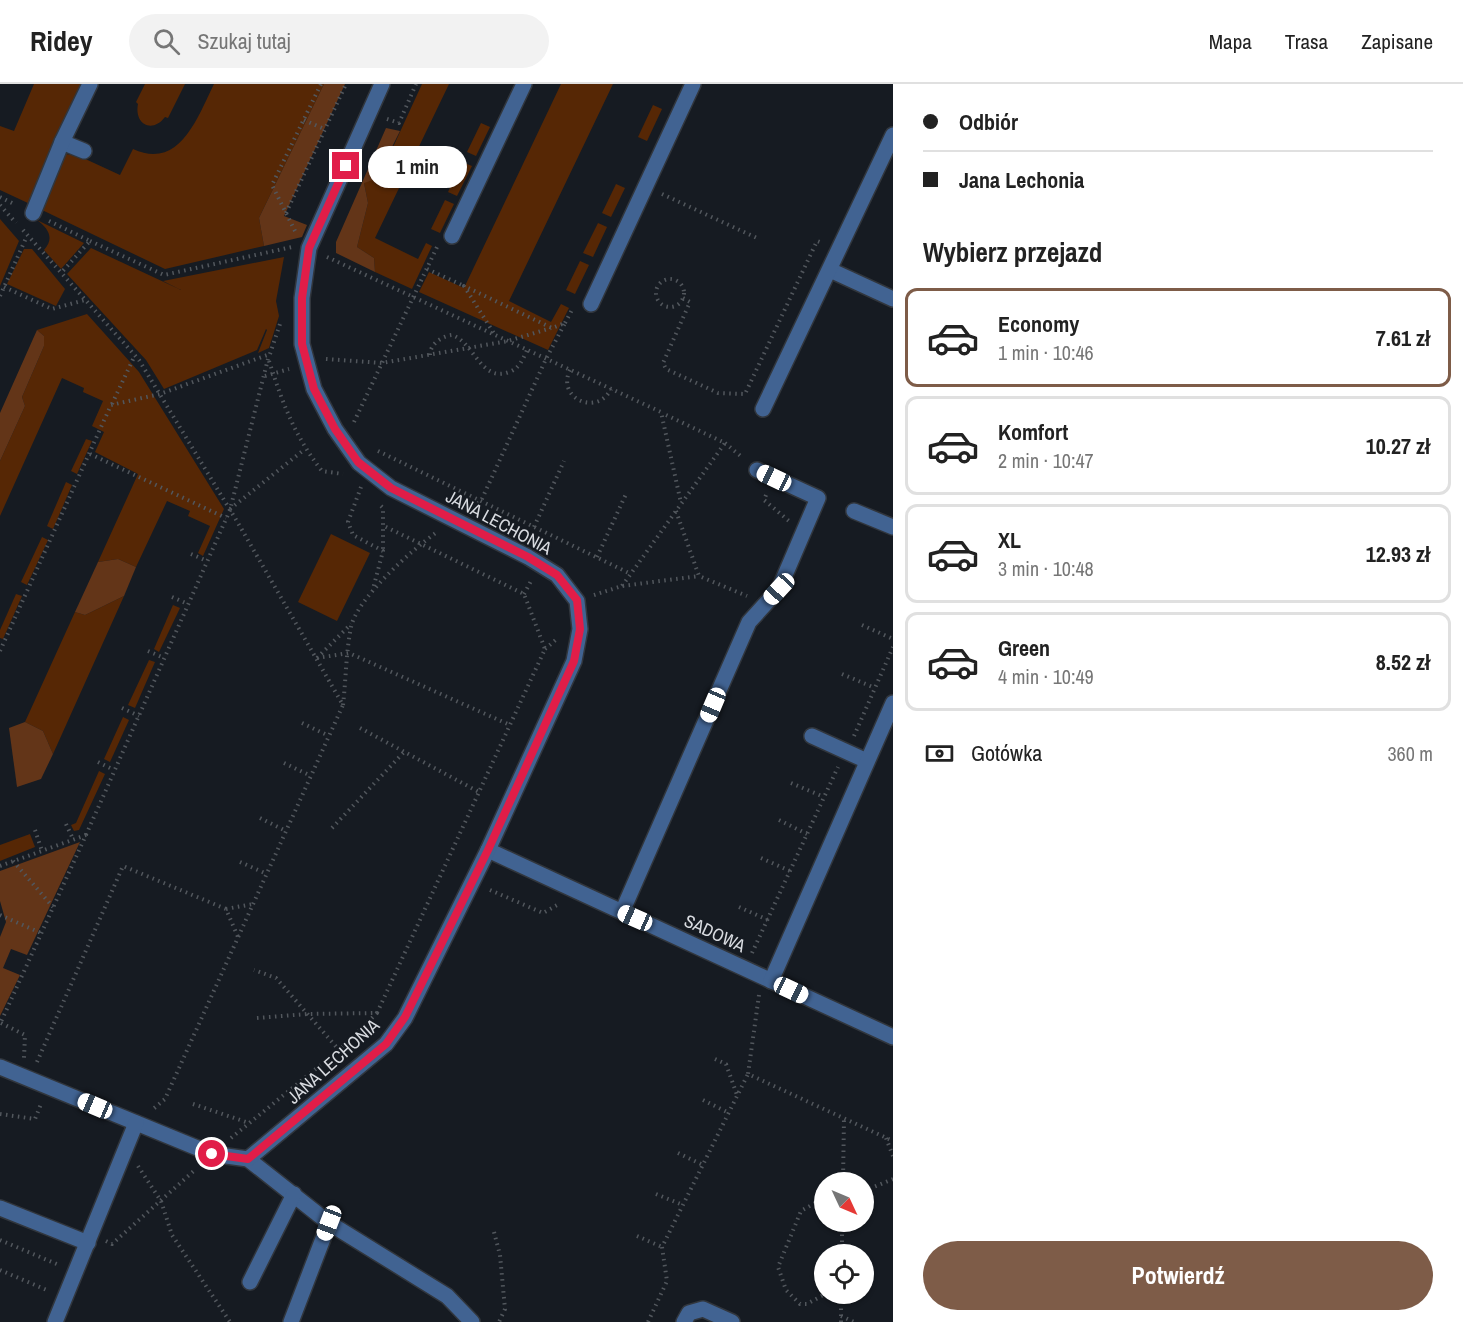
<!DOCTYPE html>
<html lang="pl">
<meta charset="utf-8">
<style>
:root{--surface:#fff;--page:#f2f2f2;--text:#222;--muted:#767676;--line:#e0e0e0;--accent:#7e5c48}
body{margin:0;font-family:"Archivo Narrow",sans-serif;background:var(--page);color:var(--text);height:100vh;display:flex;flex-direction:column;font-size:22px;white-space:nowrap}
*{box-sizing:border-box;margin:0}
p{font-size:20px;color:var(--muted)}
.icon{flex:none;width:33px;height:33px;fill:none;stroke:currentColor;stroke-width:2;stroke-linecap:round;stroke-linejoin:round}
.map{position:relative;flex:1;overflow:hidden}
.drawer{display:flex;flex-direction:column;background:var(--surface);width:570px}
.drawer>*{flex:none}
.banner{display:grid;align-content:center;height:132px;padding:0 30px;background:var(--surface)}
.needle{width:39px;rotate:134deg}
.controls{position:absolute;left:814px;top:1088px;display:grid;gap:12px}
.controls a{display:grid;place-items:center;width:60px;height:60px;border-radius:50%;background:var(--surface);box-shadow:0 2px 4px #0004;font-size:30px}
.end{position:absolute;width:27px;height:27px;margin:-14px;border:8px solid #e11d48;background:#fff;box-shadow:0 0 0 3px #fff}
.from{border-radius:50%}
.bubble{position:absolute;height:42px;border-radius:21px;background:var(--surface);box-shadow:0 2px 4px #0004;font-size:20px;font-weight:800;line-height:42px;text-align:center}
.car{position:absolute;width:18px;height:36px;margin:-18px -9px;border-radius:8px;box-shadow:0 0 4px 2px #0007;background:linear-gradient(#fff 24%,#345 0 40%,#fff 0 76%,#345 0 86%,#fff 0)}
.banner b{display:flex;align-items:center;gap:21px;height:57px;font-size:22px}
.banner b+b{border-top:2px solid var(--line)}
.banner i{width:15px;height:15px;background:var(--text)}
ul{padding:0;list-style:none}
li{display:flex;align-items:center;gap:18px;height:99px;margin:0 12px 9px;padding:0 18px;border:3px solid var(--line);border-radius:12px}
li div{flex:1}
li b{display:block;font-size:22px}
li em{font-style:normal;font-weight:800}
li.current{border-color:var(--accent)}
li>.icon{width:54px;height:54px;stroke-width:1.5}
h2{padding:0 30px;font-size:27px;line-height:72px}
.pay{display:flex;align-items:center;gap:15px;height:66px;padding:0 30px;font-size:22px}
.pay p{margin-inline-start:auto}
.cta{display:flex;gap:12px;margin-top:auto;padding:12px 30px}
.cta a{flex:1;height:69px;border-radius:36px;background:var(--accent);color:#fff;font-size:24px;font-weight:800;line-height:69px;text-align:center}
header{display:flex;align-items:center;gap:36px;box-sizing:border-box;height:84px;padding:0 30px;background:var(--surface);border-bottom:2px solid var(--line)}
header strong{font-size:28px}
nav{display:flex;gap:33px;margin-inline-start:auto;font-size:21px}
.search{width:420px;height:54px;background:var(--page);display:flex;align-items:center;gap:15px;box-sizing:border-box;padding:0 21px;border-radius:33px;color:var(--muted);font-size:22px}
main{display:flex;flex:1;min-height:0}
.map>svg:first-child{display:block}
</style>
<header>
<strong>Ridey</strong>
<div class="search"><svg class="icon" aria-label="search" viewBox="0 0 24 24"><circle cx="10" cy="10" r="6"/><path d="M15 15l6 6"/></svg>Szukaj tutaj</div>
<nav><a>Mapa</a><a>Trasa</a><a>Zapisane</a></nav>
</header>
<main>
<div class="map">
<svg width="893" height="1238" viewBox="0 0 893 1238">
<rect width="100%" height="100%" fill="#161b22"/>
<g fill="#562705">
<polygon points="34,0 82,0 54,57 30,120 0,106 0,42 14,47"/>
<path d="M145,0h40l-17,34 -3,-1c-13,17 -31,7 -27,-13l-2,-2z"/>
<path d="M214,0h110l-65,134 5,28 -99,23 -123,-59 24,-56 15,3 39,18 13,-26c47,22 65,-33 81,-65z"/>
<polygon points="422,0 449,0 375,154 418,175 426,159 432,162 412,205 375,188 374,174 357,163 368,119 364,99 394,61"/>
<polygon points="561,0 613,0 509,217 551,238 561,220 569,224 548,266 419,208 429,188 464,204"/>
<polygon points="653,21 662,25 647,57 638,53"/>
<polygon points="481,39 490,43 476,72 467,68"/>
<polygon points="462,78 472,82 457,112 448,108"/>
<polygon points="616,100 625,104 611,133 602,129"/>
<polygon points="445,116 454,120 440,149 431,145"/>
<polygon points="0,135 19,157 0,202"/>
<path d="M37,136l47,23 -23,26 -17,-19c11,-12 4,-22 -7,-30z"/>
<polygon points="598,139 607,143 593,173 583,169"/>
<polygon points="91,164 181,206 163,197 284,173 276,217 279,232 269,264 258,269 267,246 266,245 257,266 164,305 146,276 67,190"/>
<polygon points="24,165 32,165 65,205 56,222 7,200"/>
<polygon points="580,177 589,181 575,210 566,206"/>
<polygon points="87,230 139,288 224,425 203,472 198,469 210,442 188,432 190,427 167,417 136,483 118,475 98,478 138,390 95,368 104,348 92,342 103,317 83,308 84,304 62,294 0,432 0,377 25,322 22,313 44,262 44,252 37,246"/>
<polygon points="86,355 92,357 77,390 71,387"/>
<polygon points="66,398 72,401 53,445 47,442"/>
<polygon points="331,450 370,469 337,537 298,518"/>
<polygon points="42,453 48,456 27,501 21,498"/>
<polygon points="16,510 22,512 3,555 0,554 0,546"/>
<polygon points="124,512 53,670 43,647 25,638 75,528 85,531"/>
<polygon points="173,521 180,524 159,568 154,565"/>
<polygon points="149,576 155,578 135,624 128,621"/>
<polygon points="123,633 129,636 110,678 104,675"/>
<polygon points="99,687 105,690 79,746 74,747 71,741 76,739"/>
<polygon points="30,750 35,763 0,777 0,761"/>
</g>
<g fill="#633518">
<polygon points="324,0 345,0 284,132 307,141 302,153 264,162 259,134"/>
<polygon points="386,44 400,47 376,95 364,99 368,119 357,163 374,174 375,188 336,169 336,158"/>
<polygon points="37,246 44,252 44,262 22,313 25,322 0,377 0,329"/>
<polygon points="118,475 136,483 124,512 85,531 75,528 98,478"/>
<polygon points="25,638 43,647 53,670 41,695 17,703 9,644"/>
<polygon points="80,758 27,871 11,865 3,884 20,891 0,932 0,853 6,838 0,817 0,787"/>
</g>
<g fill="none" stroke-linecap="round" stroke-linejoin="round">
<defs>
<g id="minor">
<polyline points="62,58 84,67"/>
<polyline points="33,129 62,58 90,0"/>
<polyline points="452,152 524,0"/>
<polyline points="830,186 893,215"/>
<polyline points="591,220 693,0"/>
<polyline points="763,325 893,51"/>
<polyline points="854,427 893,443"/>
<polyline points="812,652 867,677"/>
<polyline points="488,766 893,953"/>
<polyline points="622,828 749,538 779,505 818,414 757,386"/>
<polyline points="771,897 893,619"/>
<polyline points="0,983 212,1070 248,1075 329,1139 447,1212 472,1238"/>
<polyline points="248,1075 386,960 405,934 488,766 574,577 580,545 577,517 557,491 528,473 391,404 359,379 335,345 314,305 302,260 302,214 309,164 382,0"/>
<polyline points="0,1124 88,1159"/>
<polyline points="250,1198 294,1110"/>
<polyline points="55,1238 136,1039"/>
<polyline points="291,1238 329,1139"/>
<polyline points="684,1238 689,1229 703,1225 732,1238"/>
</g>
</defs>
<use href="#minor" stroke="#31363d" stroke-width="18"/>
<g stroke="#52575d" stroke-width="4" stroke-dasharray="1.5 4.5" stroke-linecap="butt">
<polyline points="387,35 399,39 416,0"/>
<polyline points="304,36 324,45"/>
<polyline points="662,110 759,155"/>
<polyline points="0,113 16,121"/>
<polyline points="0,121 16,139"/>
<polyline points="286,129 346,0"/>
<polyline points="49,137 90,157 61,189"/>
<polyline points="23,146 139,276 238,439 343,621 165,1015 152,1026"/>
<polyline points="295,147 272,101 321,0"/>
<polyline points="90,157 164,191 292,163"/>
<polyline points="327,173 661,328 681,419"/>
<polyline points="427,185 464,202"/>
<circle cx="670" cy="209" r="14"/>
<polyline points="4,203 52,225 85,216"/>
<polyline points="0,212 27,152"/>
<polyline points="683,214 690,218 663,279 666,285 718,309 745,310 817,157 822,159"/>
<polyline points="565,239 573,224"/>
<polyline points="270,270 281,237"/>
<path d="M430,271c0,-11 12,-19 22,-20 22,7 29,48 57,37 10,-3 14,-13 18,-22"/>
<polyline points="326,275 382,279 508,257 551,244"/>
<path d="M269,277c14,43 25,74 53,110l21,3"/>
<path d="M570,286c-14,28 27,47 41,19"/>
<polyline points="265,292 289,285"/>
<polyline points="112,320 135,271"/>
<polyline points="354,338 437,163"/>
<polyline points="725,359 743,374"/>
<polyline points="378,367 631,490"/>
<polyline points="90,370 226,434"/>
<polyline points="361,403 348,438 353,451 383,467 373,505"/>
<polyline points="766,411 764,416 789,437"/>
<polyline points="381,422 383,424 383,467"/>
<polyline points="473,423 481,417 546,275 565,239 552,244 464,202 495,251"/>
<polyline points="230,425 305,365"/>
<polyline points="676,427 699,492 747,512"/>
<polyline points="534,443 564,377"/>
<polyline points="191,470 207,477"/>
<polyline points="597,473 626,410"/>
<polyline points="622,502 725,359 662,329"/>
<polyline points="524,510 531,497"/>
<polyline points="594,511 622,502 699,492"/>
<polyline points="172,513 188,520"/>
<polyline points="862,541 893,555"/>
<polyline points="545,565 558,554"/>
<polyline points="0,567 111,321 160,310 270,270"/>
<polyline points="148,567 164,574"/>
<polyline points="317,574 349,569 510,641"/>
<polyline points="317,574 351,540"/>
<polyline points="842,590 875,604"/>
<path d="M343,621c3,-26 3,-53 8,-78 6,-29 62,-78 86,-95"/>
<polyline points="122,624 139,632"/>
<polyline points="302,639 329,652"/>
<polyline points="360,644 479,708"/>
<polyline points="854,652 893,563"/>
<polyline points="98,678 114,686"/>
<polyline points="284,679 311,692"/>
<polyline points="791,699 824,713"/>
<polyline points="260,734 286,747"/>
<polyline points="779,736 807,750"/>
<polyline points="66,740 73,755"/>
<polyline points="332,744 405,667"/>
<polyline points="35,746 42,767"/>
<polyline points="86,751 230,426 268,275"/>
<polyline points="761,774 790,787"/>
<polyline points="13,777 53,823"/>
<polyline points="240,778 267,790"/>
<polyline points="0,782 86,751 0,940"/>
<polyline points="490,806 543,829 559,820"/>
<polyline points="739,823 768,836"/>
<polyline points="226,825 253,820"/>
<polyline points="0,831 41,849"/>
<polyline points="752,869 838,683"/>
<polyline points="759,911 748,990 893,1057"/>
<polyline points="377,929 545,565 524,510 384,442"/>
<polyline points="257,934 307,930 377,929 339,966"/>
<polyline points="1,939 25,951 24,974"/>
<polyline points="715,975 726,980 737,1011"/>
<polyline points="37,978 123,782 226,825 238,853"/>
<polyline points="703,1016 729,1029"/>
<polyline points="193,1020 249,1039"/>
<polyline points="0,1030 35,1035 41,1020"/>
<polyline points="231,1054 339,966 276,894 254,886"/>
<polyline points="886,1054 893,1072"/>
<polyline points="678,1069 703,1081"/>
<polyline points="138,1082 161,1117 172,1151 230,1238"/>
<polyline points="843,1098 844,1034"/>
<polyline points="864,1107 893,1095"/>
<polyline points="656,1110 683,1121"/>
<polyline points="825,1126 815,1119 801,1127 778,1183 786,1206 800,1220 807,1220 827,1209"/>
<polyline points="494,1148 500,1171 505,1225 499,1238"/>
<polyline points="637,1152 662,1163"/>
<polyline points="0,1156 59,1181"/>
<polyline points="106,1157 112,1160 196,1085"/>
<polyline points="842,1170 842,1137"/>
<polyline points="0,1186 49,1207"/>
<polyline points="841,1232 854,1238"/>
<polyline points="648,1238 667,1197 662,1163 748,990"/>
<polyline points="841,1238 841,1209"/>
</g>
<use href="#minor" stroke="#416392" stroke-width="15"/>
</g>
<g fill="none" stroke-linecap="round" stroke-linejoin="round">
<polyline stroke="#e11d48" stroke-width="8" points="212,1070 248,1075 386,960 405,933 488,766 574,577 580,545 577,516 557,491 528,473 391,404 358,378 335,345 314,305 302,260 302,214 309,164 346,82"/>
</g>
<g text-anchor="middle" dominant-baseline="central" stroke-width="4.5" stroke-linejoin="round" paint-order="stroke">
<g font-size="18" fill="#d8dbe0" stroke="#161b22">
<text transform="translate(499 438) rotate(28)">JANA LECHONIA</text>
<text transform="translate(715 849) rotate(25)">SADOWA</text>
<text transform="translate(333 977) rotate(-42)">JANA LECHONIA</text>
</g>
</g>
</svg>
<div class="controls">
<a><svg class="needle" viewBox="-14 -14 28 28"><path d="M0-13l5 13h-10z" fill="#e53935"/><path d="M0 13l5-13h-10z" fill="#767676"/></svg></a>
<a><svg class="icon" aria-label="locate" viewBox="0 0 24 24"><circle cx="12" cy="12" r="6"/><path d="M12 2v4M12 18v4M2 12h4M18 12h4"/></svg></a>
</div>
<i class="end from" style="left:212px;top:1070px"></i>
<i class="end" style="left:346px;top:82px"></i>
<div class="bubble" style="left:368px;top:62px;width:99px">1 min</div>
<i class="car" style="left:774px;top:394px;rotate:295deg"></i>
<i class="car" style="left:779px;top:505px;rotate:223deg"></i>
<i class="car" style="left:713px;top:621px;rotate:203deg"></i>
<i class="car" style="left:635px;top:834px;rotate:294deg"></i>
<i class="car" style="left:791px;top:906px;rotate:115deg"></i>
<i class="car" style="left:95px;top:1022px;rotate:293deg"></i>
<i class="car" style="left:329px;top:1139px;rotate:201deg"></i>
</div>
<section class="drawer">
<div class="banner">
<b><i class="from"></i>Odbiór</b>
<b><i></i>Jana Lechonia</b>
</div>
<h2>Wybierz przejazd</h2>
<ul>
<li class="current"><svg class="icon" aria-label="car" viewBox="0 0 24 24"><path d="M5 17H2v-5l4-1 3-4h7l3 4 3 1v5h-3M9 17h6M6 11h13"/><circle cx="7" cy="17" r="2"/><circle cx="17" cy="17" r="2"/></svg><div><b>Economy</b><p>1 min · 10:46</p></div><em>7.61 zł</em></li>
<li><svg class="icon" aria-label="car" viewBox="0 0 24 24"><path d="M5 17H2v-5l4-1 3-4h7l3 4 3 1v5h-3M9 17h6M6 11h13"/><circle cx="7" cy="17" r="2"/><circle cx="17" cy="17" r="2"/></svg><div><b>Komfort</b><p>2 min · 10:47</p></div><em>10.27 zł</em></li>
<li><svg class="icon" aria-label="car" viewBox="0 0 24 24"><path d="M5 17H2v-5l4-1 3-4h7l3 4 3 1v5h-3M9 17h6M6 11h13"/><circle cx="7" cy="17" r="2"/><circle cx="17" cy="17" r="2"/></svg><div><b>XL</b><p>3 min · 10:48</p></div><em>12.93 zł</em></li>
<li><svg class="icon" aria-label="car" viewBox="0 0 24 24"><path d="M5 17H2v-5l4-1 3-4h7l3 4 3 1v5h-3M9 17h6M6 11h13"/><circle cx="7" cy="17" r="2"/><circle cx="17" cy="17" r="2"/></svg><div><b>Green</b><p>4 min · 10:49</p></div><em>8.52 zł</em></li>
</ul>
<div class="pay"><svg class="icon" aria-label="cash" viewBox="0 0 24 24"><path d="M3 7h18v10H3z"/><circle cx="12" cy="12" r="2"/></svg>Gotówka<p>360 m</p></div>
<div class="cta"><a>Potwierdź</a></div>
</section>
</main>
